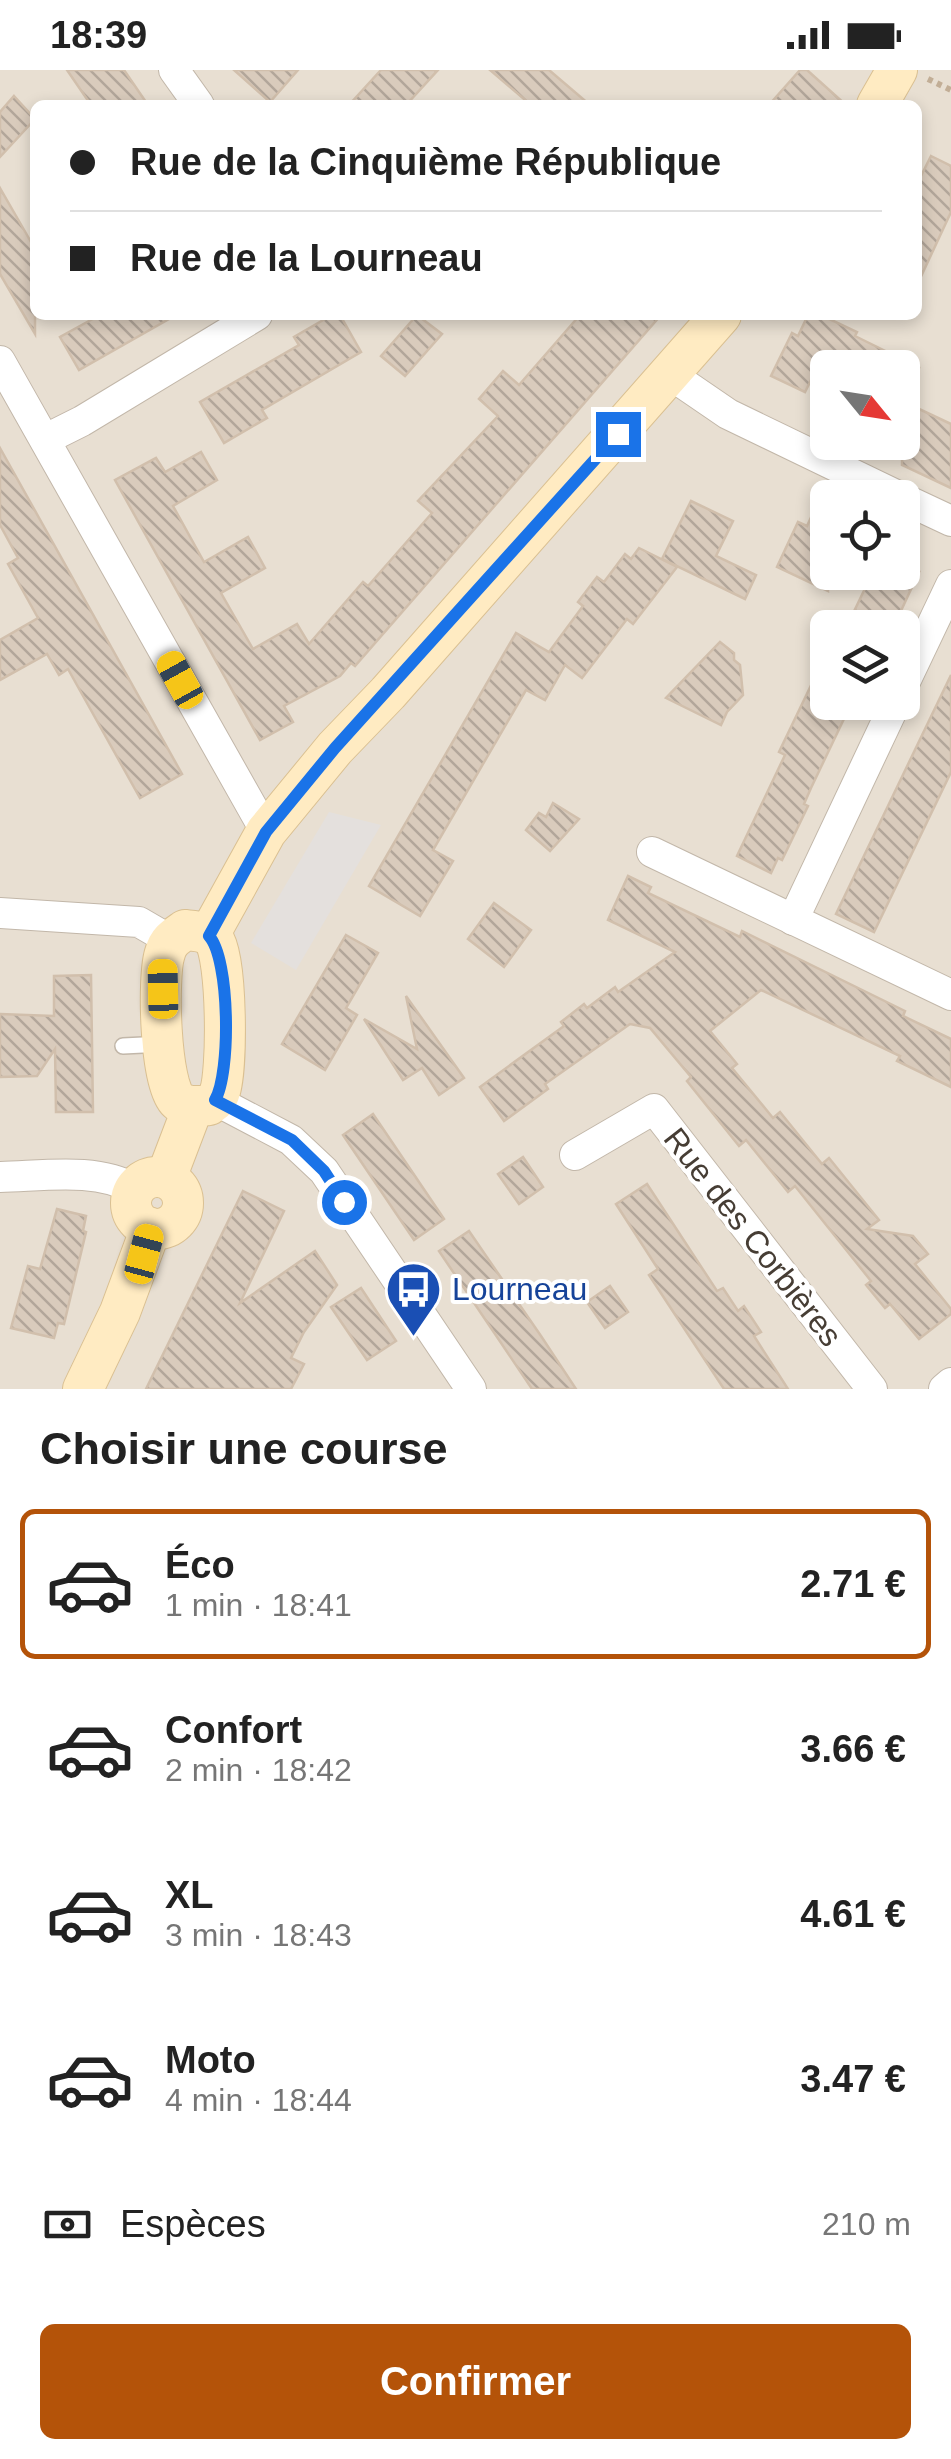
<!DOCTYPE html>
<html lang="fr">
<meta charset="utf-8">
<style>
:root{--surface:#fff;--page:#f6f6f6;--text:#222;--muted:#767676;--line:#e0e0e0;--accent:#b45309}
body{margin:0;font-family:Arial,sans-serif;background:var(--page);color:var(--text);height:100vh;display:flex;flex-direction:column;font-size:38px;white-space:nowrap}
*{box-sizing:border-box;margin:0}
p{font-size:32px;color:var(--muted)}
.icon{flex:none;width:55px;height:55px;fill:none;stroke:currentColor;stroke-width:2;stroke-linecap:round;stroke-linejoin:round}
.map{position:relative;height:1319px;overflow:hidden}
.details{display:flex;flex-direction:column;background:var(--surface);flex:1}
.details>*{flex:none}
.hud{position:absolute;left:30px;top:30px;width:892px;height:220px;border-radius:15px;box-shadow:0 5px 15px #0003;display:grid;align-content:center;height:220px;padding:0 40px;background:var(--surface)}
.needle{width:65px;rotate:120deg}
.fabs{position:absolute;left:810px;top:280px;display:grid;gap:20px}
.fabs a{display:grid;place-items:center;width:110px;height:110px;border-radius:15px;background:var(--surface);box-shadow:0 5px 15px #0003;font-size:50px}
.end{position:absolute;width:45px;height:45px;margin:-22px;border:12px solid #1a73e8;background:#fff;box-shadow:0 0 0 5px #fff}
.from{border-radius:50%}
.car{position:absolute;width:30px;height:60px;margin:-30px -15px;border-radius:12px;box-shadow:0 0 8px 2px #0007;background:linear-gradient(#f5c518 24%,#345 0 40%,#f5c518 0 76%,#345 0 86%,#f5c518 0)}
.hud b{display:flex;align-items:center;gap:35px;height:95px;font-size:38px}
.hud b+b{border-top:2px solid var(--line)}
.hud i{width:25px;height:25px;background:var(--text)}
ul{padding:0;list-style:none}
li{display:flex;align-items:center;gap:30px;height:150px;margin:0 20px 15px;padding:0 20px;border:5px solid transparent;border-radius:15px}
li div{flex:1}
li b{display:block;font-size:38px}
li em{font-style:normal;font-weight:600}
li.current{border-color:var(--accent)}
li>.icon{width:90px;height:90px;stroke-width:1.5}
h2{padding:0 40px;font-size:45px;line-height:120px}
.pay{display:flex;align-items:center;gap:25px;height:110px;padding:0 40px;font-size:38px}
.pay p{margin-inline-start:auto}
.action{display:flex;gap:20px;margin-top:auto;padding:20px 40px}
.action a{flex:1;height:115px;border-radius:15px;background:var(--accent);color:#fff;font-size:40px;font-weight:600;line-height:115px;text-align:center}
.status{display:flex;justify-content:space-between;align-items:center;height:70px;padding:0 50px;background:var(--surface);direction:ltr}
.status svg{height:28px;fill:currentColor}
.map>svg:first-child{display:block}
</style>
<div class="status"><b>18:39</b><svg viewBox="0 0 49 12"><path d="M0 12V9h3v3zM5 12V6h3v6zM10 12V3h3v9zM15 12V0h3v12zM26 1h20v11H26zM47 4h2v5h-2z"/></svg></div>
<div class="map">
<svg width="951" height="1319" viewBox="0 0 951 1319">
<defs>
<pattern id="building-back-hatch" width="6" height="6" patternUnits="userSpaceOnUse" patternTransform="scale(2.5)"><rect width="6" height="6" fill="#d9cbbc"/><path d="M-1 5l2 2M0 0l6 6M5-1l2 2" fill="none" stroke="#b2a69a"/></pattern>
</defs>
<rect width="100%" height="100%" fill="#f3ede4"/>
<path fill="#e8dfd2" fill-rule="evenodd" d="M0,0h951v1319h-951zM35,35h883v210h-883zM828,298h74v74h-74zM828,428h74v74h-74zM828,558h74v74h-74z"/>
<polygon fill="#e4e0dd" points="329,742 381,755 296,900 251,873"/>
<g fill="url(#building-back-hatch)" stroke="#d1bfac" stroke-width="2.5">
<polygon points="67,0 124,0 148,35 91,35"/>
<polygon points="234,0 298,0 270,32"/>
<polygon points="381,0 438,0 406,35 349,35"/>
<polygon points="490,0 549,0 590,35 531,35"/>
<polygon points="800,0 807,0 846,35 769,35"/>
<polygon points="14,26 35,49 0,87 0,42"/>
<polygon points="931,86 951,96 951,142 918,213 918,112"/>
<polygon points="0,118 35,179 35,264 0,204"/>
<polygon points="100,245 176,245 79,300 60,267"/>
<polygon points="332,245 340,245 361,282 262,340 267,348 224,373 200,332 299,275 294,267"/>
<polygon points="417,245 442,264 405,306 381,286"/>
<polygon points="580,245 661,245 355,596 351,593 340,606 284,636 293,652 260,670 115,410 156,388 165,402 201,382 217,410 173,436 204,492 248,467 265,498 221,523 253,579 297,554 309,574 363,512 368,516 432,443 418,431 498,346 479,329 503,301 519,315"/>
<polygon points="808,245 821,245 857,262 855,266 920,298 817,298 805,322 771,306 792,263 798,266"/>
<polygon points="902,331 951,354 951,418 902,395"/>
<polygon points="0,378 182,704 140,728 68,599 59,605 47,584 0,610 0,570 38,548 8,494 18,488 0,455"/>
<polygon points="827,413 828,413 828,521 777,497 798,452 807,456"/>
<polygon points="691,431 733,451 716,486 756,505 745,529 662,489"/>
<polygon points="639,478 677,497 633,554 627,549 582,608 565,595 545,630 526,620 433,780 453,791 420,846 369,816 516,563 549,582 583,536 578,532 597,507 604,512 625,484 631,489"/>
<polygon points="873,502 919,502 893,558 846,558"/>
<polygon points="720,572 734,583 734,590 740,595 743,625 727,642 721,655 666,628"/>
<polygon points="828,580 828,632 852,632 811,718 804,734 808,736 782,790 778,788 771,803 737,786 785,685 779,682"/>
<polygon points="951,605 951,702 874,862 836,844"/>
<polygon points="553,733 579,749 550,781 526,760 539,743 546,747"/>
<polygon points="628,806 651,817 648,823 740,867 742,861 905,941 903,946 951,969 951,1017 897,991 900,986 761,920 710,961 737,994 732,998 773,1048 780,1042 822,1094 829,1088 879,1150 867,1159 913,1166 928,1184 915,1194 951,1239 951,1244 919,1269 890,1234 885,1238 866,1215 871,1211 795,1116 788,1122 746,1070 739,1076 687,1011 691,1007 650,958 630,954 545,1014 548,1019 504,1051 480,1017 564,956 561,952 584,934 587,938 615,917 618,922 675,882 608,850"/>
<polygon points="494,833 531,860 504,897 468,869"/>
<polygon points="346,865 378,883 346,938 357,945 325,1000 282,974"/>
<polygon points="91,905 93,1042 56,1042 55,979 37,1006 0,1007 0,944 54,946 54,906"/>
<polygon points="406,926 464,1008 439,1025 422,998 403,1010 364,949 417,979"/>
<polygon points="373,1044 444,1149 414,1170 343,1065"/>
<polygon points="523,1087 543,1117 519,1134 498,1104"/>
<polygon points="647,1114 717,1221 723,1218 738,1241 744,1236 761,1262 754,1266 788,1319 724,1319 649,1205 658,1199 616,1134"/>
<polygon points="243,1121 284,1141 240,1233 315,1181 337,1215 304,1262 291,1288 304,1294 291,1319 146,1319"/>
<polygon points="57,1139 86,1146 83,1161 86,1162 64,1254 58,1253 54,1268 11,1258 28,1196 40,1199"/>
<polygon points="469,1161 541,1266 576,1319 532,1319 439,1181"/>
<polygon points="610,1216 628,1242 605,1258 587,1232"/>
<polygon points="361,1218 396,1271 367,1290 331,1237"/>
</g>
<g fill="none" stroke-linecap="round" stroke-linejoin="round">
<defs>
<polyline id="lane" points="123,976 163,974"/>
<g id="street">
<polyline points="174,0 199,35"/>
<polyline points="0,291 266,762"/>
<polyline points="671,305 728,344 902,428"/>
<polyline points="46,369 82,351 257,245"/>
<polyline points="902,428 951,451"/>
<polyline points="902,618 951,515"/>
<polyline points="652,782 951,925"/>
<polyline points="0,843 139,852 170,870"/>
<polyline points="793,850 896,632"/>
<polyline points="215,1030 291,1070 324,1101 471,1319"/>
<polyline points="575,1085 654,1039 872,1319"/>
<path d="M0,1107c44,-1 96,-10 135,12"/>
<polyline points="944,1319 951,1313"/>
</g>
<g id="secondary">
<polyline points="877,35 897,0"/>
<path d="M185,860c10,1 22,1 29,10 13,17 14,133 5,154 -3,7 -5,7 -10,11 -11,1 -21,3 -31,-4 -18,-13 -21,-126 -13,-148 3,-12 10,-16 20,-23z"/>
<polyline points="209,865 266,762 335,678 388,623 721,245"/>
<circle cx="157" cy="1133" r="26"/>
<polyline points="166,1108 193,1037"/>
<polyline points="83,1319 120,1242 151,1158"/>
</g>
</defs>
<use href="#lane" stroke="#c2b7a9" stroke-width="18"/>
<use href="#street" stroke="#c2b7a9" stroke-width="32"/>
<use href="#secondary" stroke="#dac092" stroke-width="42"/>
<polyline stroke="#c2ae96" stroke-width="6" stroke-dasharray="5 5" stroke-linecap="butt" points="928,9 951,20"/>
<use href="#lane" stroke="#fff" stroke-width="15"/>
<use href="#street" stroke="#fff" stroke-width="30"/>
<use href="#secondary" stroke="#ffebc2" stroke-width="40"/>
</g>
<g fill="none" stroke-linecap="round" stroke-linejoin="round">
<path stroke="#1a73e8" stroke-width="12" d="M344,1132l-20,-31 -32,-31 -77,-40c16,-27 15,-141 -6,-164l57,-104 69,-84 283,-314"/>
</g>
<defs>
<symbol id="bus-pin" viewBox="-11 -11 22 30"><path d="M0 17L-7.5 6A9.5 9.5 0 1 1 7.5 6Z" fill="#1a4fb4" stroke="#fff"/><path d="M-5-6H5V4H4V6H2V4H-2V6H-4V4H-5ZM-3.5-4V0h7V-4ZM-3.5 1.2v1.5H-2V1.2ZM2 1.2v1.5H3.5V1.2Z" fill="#fff"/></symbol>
</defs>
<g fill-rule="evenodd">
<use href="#bus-pin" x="382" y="1188" width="63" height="86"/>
</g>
<g text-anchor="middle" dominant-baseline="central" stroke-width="8" stroke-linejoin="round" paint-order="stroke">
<g font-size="32" fill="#463d34" stroke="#fff">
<text transform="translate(753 1167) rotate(52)">Rue des Corbières</text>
</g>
<g font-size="32" fill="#164399" stroke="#fff" text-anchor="start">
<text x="452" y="1219">Lourneau</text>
</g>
</g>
</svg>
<div class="fabs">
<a><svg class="needle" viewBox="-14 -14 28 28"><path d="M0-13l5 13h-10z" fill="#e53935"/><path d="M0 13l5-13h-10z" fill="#767676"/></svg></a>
<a><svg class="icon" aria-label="locate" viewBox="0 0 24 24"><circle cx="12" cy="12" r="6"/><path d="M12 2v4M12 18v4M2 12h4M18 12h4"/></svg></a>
<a><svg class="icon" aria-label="layers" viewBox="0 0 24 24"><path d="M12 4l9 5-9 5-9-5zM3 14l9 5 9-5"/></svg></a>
</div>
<i class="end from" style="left:344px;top:1132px"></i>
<i class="end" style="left:618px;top:364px"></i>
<i class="car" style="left:180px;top:610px;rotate:331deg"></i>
<i class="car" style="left:163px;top:919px;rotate:359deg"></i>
<i class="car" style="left:144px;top:1184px;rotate:15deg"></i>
<div class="hud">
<b><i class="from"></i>Rue de la Cinquième République</b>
<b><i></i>Rue de la Lourneau</b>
</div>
</div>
<section class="details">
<h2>Choisir une course</h2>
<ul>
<li class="current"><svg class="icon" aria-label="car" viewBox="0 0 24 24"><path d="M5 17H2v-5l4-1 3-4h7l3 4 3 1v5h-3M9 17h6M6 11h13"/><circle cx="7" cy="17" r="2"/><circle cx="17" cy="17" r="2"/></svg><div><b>Éco</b><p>1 min · 18:41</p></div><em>2.71 €</em></li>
<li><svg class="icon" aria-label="car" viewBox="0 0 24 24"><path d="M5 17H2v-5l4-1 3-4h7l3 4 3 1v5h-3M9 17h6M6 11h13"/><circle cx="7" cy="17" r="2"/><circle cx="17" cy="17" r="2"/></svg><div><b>Confort</b><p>2 min · 18:42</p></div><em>3.66 €</em></li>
<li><svg class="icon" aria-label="car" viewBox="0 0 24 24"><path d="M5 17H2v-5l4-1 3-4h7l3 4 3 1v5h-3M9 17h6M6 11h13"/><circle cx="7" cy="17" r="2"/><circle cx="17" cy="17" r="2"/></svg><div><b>XL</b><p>3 min · 18:43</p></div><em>4.61 €</em></li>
<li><svg class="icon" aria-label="car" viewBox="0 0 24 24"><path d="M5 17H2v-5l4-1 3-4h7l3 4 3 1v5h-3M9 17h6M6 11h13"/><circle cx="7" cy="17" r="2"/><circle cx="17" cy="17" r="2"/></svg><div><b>Moto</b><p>4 min · 18:44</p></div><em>3.47 €</em></li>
</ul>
<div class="pay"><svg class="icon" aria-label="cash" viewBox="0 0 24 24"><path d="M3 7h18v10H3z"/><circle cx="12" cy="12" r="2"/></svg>Espèces<p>210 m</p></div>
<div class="action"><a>Confirmer</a></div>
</section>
